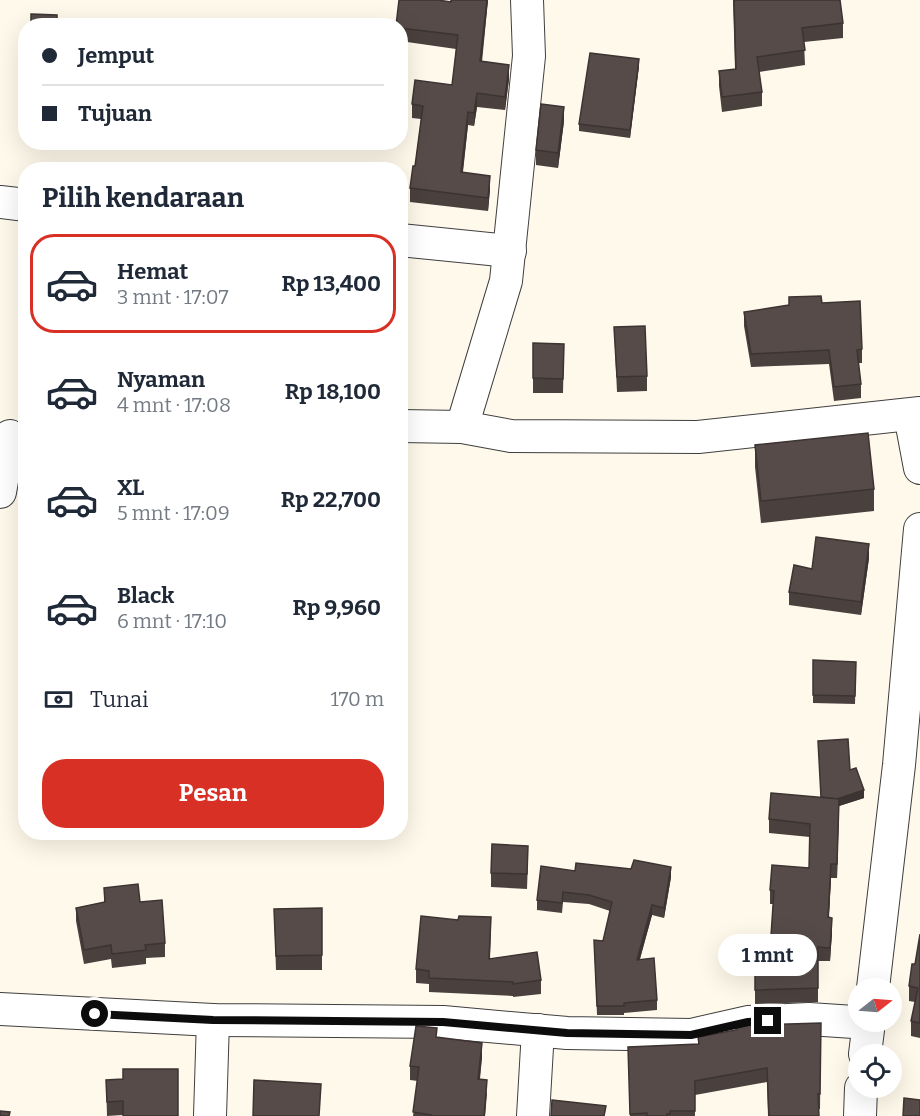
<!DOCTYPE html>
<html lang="id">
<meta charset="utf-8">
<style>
:root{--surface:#fff;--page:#f2f2f3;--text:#1f2937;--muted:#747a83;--line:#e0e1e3;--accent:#d93025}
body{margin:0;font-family:Bitter,serif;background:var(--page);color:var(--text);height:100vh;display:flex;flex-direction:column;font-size:22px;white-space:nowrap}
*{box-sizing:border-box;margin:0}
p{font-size:20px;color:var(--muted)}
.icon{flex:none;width:33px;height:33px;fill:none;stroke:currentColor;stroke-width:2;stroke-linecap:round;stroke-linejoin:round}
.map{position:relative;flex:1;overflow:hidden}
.details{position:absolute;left:18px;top:162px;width:390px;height:678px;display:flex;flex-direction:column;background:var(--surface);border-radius:24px;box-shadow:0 6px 24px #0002}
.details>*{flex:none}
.top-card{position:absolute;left:18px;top:18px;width:390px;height:132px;border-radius:24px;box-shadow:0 6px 24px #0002;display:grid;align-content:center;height:132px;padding:0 24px;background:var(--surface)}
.needle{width:39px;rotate:73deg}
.fabs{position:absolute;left:848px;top:978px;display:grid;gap:12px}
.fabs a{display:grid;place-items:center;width:54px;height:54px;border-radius:50%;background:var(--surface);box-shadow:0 6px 24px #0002;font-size:30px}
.end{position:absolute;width:27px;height:27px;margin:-14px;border:8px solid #0c0c0c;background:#fff;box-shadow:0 0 0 3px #fff}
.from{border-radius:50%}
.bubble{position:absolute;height:42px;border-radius:21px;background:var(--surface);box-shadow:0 6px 24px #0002;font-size:20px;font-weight:700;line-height:42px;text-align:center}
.top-card b{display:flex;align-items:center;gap:21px;height:57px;font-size:22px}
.top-card b+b{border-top:2px solid var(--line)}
.top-card i{width:15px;height:15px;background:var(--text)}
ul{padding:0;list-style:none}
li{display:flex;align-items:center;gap:18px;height:99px;margin:0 12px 9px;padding:0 12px;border:3px solid transparent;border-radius:24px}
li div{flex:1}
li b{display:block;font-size:22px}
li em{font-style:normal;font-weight:700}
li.selected{border-color:var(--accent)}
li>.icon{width:54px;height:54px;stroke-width:1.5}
h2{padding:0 24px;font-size:27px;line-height:72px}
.pay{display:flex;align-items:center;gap:15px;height:66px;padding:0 24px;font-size:22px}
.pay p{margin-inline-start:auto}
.button{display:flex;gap:12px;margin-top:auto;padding:12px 24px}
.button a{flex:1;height:69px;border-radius:24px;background:var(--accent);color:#fff;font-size:24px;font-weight:700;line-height:69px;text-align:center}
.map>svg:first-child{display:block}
</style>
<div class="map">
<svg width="920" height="1116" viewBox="0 0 920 1116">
<rect width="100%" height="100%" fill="#fff9eb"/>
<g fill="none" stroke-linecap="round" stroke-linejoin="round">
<defs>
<g id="street">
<polyline points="527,0 529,56 506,281 462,427 511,436 698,437 920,413"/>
<polyline points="0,202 26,205"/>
<polyline points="400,240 510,251"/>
<polyline points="910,415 920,468"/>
<polyline points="400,426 462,427"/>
<polyline points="0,492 10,436"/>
<polyline points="873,988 899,765 920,529"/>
<polyline points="0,1009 213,1020 443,1022 567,1033 691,1035 748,1022 809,1019 869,1023"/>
<polyline points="865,1054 869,1022"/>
<polyline points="210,1116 213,1020"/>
<polyline points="533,1116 538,1030"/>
<polyline points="860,1116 861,1088"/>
</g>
</defs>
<use href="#street" stroke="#3f3f3f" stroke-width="34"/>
<use href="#street" stroke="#fff" stroke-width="32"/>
</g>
<g fill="#4a403e">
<polygon points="451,0 488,0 482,62 509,79 505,110 477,107 474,126 468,125 463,172 490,189 488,211 410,202 410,188 415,166 421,119 412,118 412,104 452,85 456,49 400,41 400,26 451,2"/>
<polygon points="733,0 843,23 843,38 804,42 805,65 759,72 762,92 762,106 722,112 719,86 719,71 735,69"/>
<polygon points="639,66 630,138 579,131 579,124"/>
<polygon points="564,121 558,168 536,165 536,150"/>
<polygon points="822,303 862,349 862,363 858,363 861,384 861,398 834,401 829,364 751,367 744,326 744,312"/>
<polygon points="614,327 647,376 647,391 617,392"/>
<polygon points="533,343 564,344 563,393 533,393"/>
<polygon points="755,445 874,489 874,511 761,523 755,467"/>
<polygon points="869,558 861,615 789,605 789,592 812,569"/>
<polygon points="813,660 856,662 855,704 813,703"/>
<polygon points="850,770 864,798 839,806 837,878 831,878 829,918 832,932 830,961 818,961 818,1002 755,1004 755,951 770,951 773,904 770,904 770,890 809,868 810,837 769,833 769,819 821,797"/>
<polygon points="528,861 527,889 491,887 491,873"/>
<polygon points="575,871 671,877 664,918 652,915 640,959 657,1000 657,1010 624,1013 624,1015 597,1015 594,940 603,941 610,911 589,904 563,902 562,913 537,910 537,900"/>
<polygon points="104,888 140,902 165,943 165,957 146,958 146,964 112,968 111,959 84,964 76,921 76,908 104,902"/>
<polygon points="322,908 322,970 276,970 274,909"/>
<polygon points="491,931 490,959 541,980 541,994 513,997 513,996 429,992 429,984 416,983 416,969"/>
<polygon points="920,934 920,1038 911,1036 911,1021 915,1002 909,1001 909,986 915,964"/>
<polygon points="821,1023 820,1109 818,1109 819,1116 768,1116 767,1082 695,1095 695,1116 630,1116 628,1047 698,1044 698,1037"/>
<polygon points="437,1037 482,1057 480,1079 487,1094 485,1116 413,1116 418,1081 410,1080 410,1066"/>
<polygon points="123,1079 123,1115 107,1116 106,1080"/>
</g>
<g fill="#3c3432">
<polygon points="487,0 488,0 480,75 480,61"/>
<polygon points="639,59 639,66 630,138 630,130"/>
<polygon points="509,65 509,79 505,110 505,97"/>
<polygon points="477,93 477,107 474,126 474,113"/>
<polygon points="564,107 564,121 558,168 558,153"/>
<polygon points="468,112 468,125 461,186 461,172"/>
<polygon points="490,176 490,189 488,211 488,198"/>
<polygon points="869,544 869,558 861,615 861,602"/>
<polygon points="864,790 864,798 839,806 837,878 837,864 821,803"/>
<polygon points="831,864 831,878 828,931 828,917"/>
<polygon points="671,867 671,877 664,918 664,908"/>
<polygon points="652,905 652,915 637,969 637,960"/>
<polygon points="832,918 832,932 830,961 830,948"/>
<polygon points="482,1043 482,1057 478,1093 478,1079"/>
<polygon points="487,1080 485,1116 484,1116"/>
</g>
<g fill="#564b48" stroke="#3c3432" stroke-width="1.5">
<polygon points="399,0 438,0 451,2 451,0 487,0 480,61 509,65 505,97 477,93 474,113 468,112 461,172 490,176 488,198 410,188 413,166 415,166 423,106 412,104 415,80 452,85 458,35 400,28 400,26 396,26"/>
<polygon points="734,0 840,0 843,23 802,28 805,50 757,57 762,92 722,97 719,71 736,69"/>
<polygon points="31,14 57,15 57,26 31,26"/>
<polygon points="590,53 639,59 630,130 579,124"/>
<polygon points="541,104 564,107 558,153 536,150"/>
<polygon points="821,296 822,303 860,301 862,349 857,350 861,384 834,387 829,350 751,354 744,312 789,305 789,297"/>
<polygon points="645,326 647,376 617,377 614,327"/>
<polygon points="533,343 564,344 563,379 533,378"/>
<polygon points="868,433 874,489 761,501 755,445"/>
<polygon points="816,537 869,544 861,602 789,592 794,565 812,569"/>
<polygon points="813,660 856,662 855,696 813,695"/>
<polygon points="848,739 850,770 856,768 864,790 837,799 821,797 818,741"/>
<polygon points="771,793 839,799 837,864 831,864 828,917 832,918 830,948 818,947 818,988 755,990 755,951 770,951 774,891 770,890 772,865 809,868 810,824 769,819"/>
<polygon points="492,844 528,846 527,874 491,873"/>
<polygon points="634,860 671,867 664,908 652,905 637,960 654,958 657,1000 624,1003 624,1006 597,1006 594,940 603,941 612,902 589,895 563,892 562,903 537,900 541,866 575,871 576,863 631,869"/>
<polygon points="138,884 140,902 162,900 165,943 145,945 146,950 112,954 111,945 84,950 76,908 105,902 104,888"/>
<polygon points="322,908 322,955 276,956 274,909"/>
<polygon points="421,916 458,920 459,916 491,917 489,959 537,952 541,980 513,984 513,982 429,978 429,971 416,969"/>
<polygon points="920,934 920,1023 911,1021 918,988 909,986 912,964 915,964"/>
<polygon points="821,1023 820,1094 818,1094 819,1116 769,1116 767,1068 695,1081 695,1111 670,1111 670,1114 667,1114 667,1116 647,1116 647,1113 630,1114 628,1047 699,1044 698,1037 736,1030 736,1028 750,1025"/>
<polygon points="416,1026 437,1028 436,1037 482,1043 478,1079 487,1080 484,1116 431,1116 431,1115 413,1112 419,1067 410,1066"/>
<polygon points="123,1069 178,1069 178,1116 123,1116 123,1101 107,1102 106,1080 123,1079"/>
<polygon points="254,1080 321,1084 319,1116 253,1116"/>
<polygon points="904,1098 920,1100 920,1116 903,1116"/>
<polygon points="552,1100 606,1106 604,1116 551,1116"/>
<polygon points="0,1111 10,1112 9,1116 0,1116"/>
</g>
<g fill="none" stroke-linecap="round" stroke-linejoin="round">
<polyline stroke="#0c0c0c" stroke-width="8" points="95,1014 213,1020 443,1022 567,1033 691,1035 748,1022 768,1021"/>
</g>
</svg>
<div class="fabs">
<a><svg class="needle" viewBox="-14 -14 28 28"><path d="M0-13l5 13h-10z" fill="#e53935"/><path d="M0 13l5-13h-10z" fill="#747a83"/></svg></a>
<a><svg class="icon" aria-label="locate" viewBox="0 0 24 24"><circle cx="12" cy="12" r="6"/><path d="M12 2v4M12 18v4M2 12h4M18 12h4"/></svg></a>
</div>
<i class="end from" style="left:95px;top:1014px"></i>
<i class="end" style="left:768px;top:1021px"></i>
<div class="bubble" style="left:718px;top:934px;width:99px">1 mnt</div>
<div class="top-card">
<b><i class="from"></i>Jemput</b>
<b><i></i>Tujuan</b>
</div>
<section class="details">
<h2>Pilih kendaraan</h2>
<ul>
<li class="selected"><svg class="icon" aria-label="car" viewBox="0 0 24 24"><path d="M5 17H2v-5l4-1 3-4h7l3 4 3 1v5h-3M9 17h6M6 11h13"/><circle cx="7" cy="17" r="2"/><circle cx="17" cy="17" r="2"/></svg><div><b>Hemat</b><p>3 mnt · 17:07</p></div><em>Rp 13,400</em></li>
<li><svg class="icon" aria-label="car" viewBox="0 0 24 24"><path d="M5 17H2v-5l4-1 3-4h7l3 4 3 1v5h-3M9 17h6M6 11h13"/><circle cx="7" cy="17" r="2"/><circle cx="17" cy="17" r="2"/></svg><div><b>Nyaman</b><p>4 mnt · 17:08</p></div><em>Rp 18,100</em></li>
<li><svg class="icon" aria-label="car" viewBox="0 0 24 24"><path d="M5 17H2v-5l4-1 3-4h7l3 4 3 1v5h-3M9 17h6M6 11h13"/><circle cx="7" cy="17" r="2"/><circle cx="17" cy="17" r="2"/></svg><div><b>XL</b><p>5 mnt · 17:09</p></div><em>Rp 22,700</em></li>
<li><svg class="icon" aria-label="car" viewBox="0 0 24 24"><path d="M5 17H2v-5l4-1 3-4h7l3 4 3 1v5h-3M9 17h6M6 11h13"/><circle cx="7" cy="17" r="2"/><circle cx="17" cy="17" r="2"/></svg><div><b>Black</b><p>6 mnt · 17:10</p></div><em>Rp 9,960</em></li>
</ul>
<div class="pay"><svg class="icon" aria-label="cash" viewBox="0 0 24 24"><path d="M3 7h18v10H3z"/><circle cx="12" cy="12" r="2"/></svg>Tunai<p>170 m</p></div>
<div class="button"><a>Pesan</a></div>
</section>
</div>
